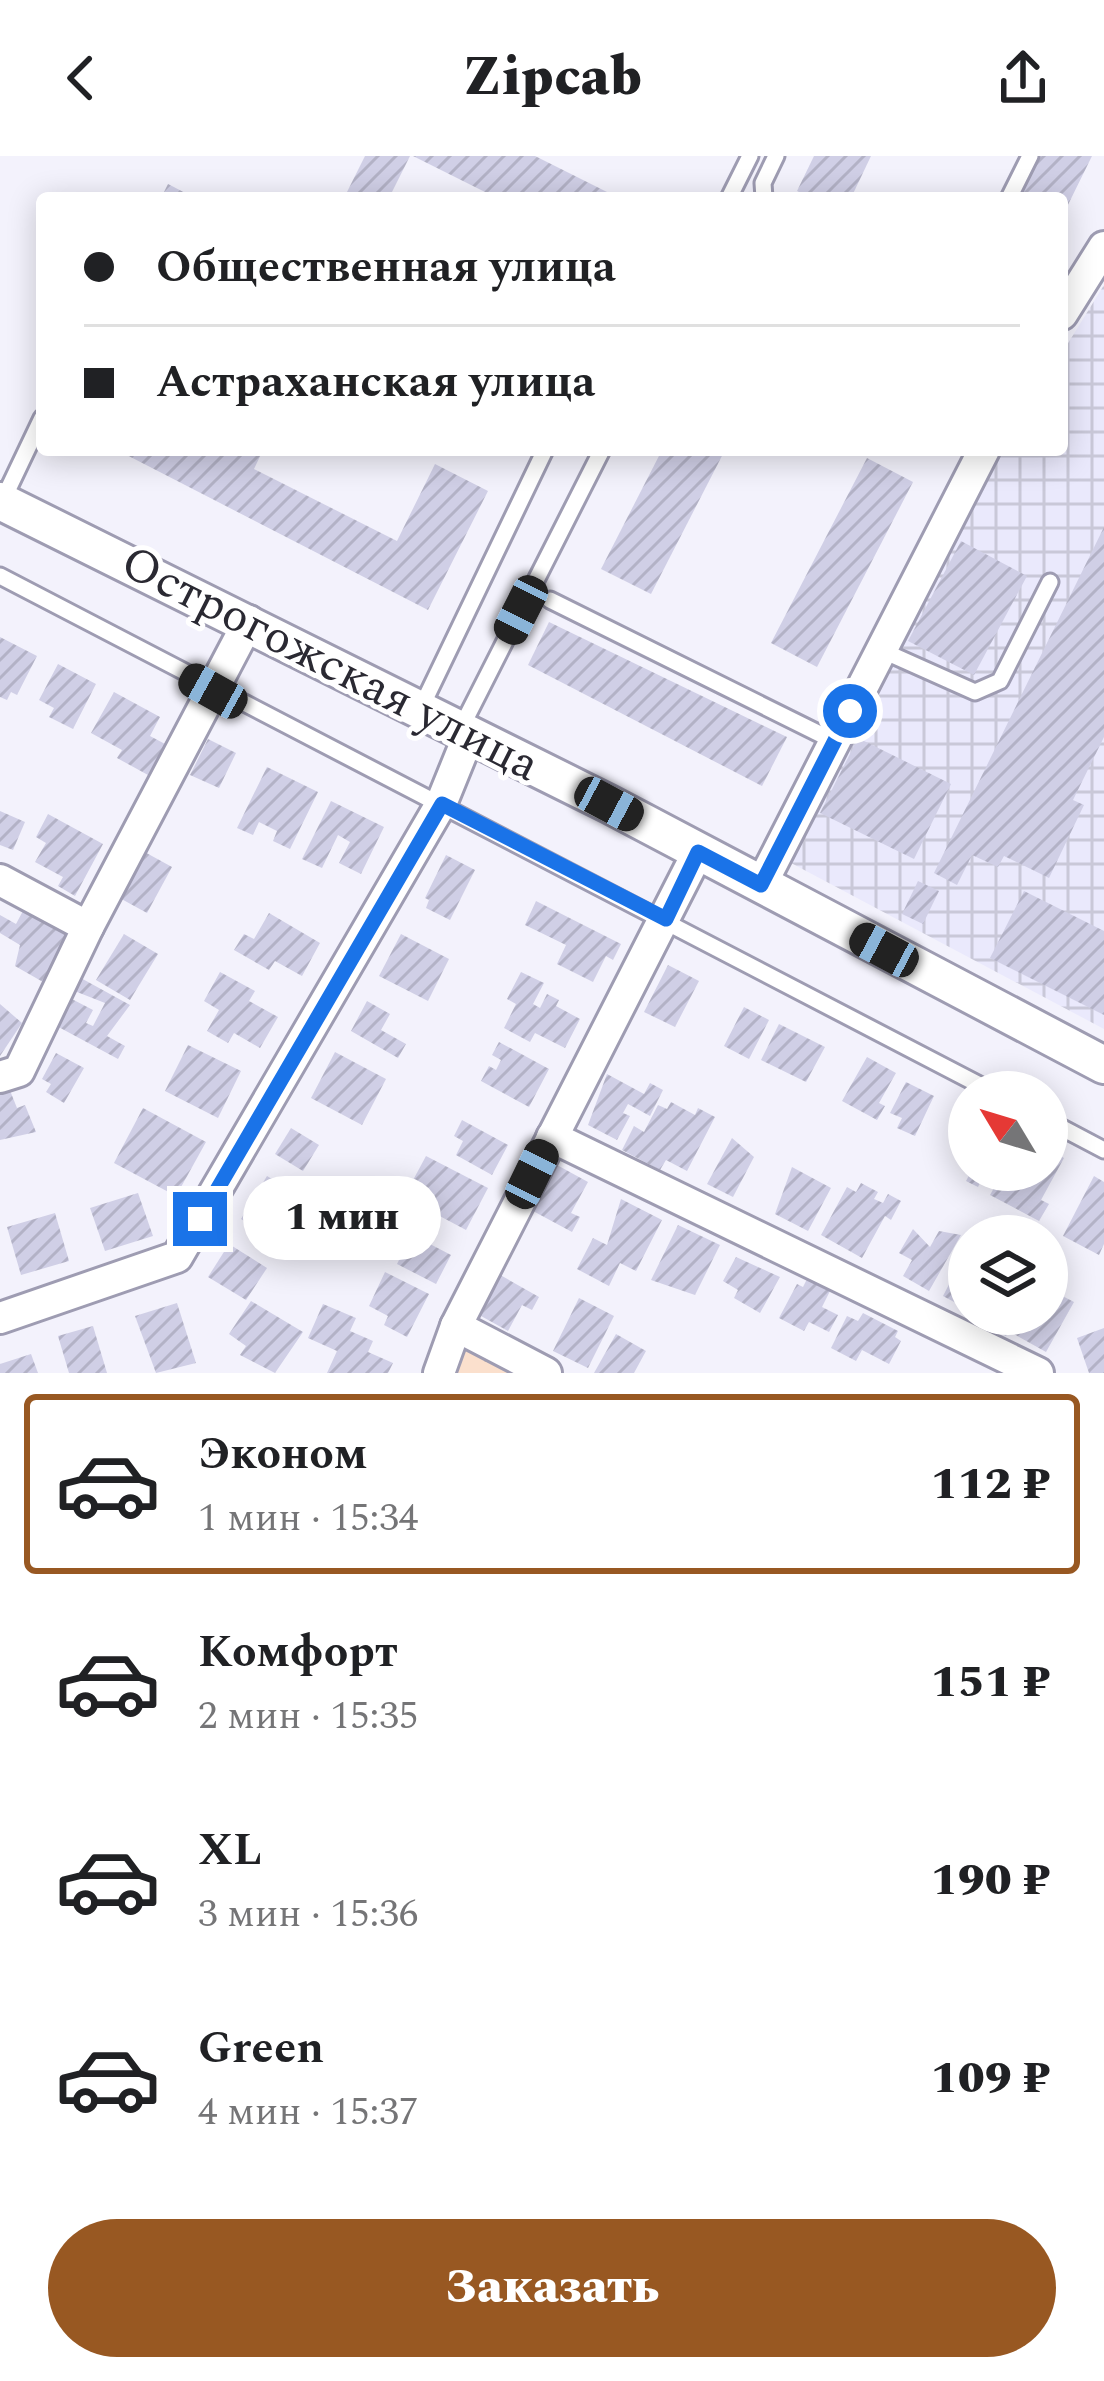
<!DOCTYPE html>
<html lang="ru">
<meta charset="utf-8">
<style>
:root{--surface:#fff;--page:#f2f2f2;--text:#202124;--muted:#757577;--line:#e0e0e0;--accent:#985822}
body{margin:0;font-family:Spectral,serif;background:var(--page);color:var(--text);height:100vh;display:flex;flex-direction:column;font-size:45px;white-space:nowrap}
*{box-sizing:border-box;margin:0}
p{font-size:39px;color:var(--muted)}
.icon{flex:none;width:66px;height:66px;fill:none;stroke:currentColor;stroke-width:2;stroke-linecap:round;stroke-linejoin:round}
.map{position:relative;height:1217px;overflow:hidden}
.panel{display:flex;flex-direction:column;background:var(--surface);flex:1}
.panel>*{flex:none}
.guide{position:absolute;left:36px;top:36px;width:1032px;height:264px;border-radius:12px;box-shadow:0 6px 30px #0003;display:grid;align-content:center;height:264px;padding:0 48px;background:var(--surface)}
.needle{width:78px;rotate:308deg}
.tools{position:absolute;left:948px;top:915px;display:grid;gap:24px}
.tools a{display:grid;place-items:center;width:120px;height:120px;border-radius:50%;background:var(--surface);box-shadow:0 6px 30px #0003;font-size:60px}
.end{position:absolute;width:54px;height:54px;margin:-27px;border:15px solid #1a73e8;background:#fff;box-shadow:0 0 0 6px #fff}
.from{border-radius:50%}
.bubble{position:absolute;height:84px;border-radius:42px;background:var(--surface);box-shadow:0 6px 30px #0003;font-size:39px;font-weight:800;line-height:84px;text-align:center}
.car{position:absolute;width:36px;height:72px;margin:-36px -18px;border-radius:15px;box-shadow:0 0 9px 3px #0007;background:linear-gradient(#222 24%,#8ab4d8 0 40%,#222 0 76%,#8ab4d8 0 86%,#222 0)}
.guide b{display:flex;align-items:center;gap:42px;height:114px;font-size:45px}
.guide b+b{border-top:3px solid var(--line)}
.guide i{width:30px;height:30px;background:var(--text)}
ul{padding:21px 0 0;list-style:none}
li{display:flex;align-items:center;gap:36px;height:180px;margin:0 24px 18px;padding:0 24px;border:6px solid transparent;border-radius:12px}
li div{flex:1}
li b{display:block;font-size:45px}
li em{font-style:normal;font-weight:800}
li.active{border-color:var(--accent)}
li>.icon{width:108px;height:108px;stroke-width:1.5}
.cta{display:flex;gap:24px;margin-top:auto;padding:24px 48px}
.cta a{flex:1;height:138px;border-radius:72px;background:var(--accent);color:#fff;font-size:48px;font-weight:800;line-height:138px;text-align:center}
header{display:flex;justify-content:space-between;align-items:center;height:156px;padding:0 48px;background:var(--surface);font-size:54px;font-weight:800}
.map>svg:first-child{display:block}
</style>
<header><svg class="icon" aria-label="back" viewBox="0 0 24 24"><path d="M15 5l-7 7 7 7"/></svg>Zipcab<svg class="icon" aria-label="share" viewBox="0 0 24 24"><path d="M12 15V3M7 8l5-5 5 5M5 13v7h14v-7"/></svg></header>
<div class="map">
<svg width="1104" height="1217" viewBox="0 0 1104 1217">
<defs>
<pattern id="industrial-grid" width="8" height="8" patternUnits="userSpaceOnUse" patternTransform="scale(3)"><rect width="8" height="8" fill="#eae9fc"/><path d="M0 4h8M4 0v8" fill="none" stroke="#c9c8d8"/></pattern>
<pattern id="park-crowns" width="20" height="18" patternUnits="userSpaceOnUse" patternTransform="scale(3)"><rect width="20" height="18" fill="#fbe0cd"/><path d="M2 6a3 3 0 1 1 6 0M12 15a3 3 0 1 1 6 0" fill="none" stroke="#d7c0b0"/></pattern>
<pattern id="building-hatch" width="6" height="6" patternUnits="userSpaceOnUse" patternTransform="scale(3)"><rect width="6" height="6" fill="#d0cfe6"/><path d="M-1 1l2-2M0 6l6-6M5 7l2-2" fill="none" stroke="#b3b2c6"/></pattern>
</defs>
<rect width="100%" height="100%" fill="#f3f2fc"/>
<polygon fill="url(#industrial-grid)" points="1104,129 1104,873 776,699 948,382 1002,294 1062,294 1062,197"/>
<polygon fill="url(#park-crowns)" points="468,1182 532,1217 456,1217"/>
<g fill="url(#building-hatch)">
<polygon points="365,0 410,0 389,42 344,42"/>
<polygon points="413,0 535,0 619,42 497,42"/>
<polygon points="814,0 871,0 851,42 811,42 797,35"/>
<polygon points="1035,0 1092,0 1062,61 1062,42 1015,42"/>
<polygon points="168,28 195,42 161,42"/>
<polygon points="117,294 263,294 254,313 397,385 435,308 488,335 428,454"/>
<polygon points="662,294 725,294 651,438 601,413"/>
<polygon points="867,302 913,326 817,511 771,487"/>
<polygon points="1104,371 1104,581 1073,644 1084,649 1049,722 1004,700 998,711 972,699 957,729 934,717"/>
<polygon points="961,385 1027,420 974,519 908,485"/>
<polygon points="549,466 787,581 762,630 528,509"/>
<polygon points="0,481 37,500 17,539 11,536 7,544 0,541"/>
<polygon points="58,508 96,528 73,573 49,561 54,552 39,544"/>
<polygon points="114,536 160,561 150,580 165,588 148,619 117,602 122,594 91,577"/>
<polygon points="858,582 951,628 914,703 820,657"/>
<polygon points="208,583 236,597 219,632 190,619"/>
<polygon points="267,611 318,636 290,693 273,685 277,675 259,666 253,679 237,672"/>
<polygon points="331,645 384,671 361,718 339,707 350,686 338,679 322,712 302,703"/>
<polygon points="0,655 25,666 13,694 0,689"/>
<polygon points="48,658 103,688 75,740 58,730 63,721 35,706 46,687 36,681"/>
<polygon points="141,694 172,711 147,757 116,740"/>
<polygon points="446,699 475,714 450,764 426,752 429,744 425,742"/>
<polygon points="918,725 939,735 923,768 902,758"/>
<polygon points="1024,735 1104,775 1104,859 990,802"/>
<polygon points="536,745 621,788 613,804 606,800 593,826 557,808 566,789 525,769"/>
<polygon points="24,753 70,779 43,826 15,810 20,789 0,777 0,759 16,768"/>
<polygon points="269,757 320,787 302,820 275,805 269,814 234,794 244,778 254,783"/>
<polygon points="124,778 158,798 130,844 96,824"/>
<polygon points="401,778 449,803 428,845 379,820"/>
<polygon points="668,809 699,825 675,871 644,856"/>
<polygon points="220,816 255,835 249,845 278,861 260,892 234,877 228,887 207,875 219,854 204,845"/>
<polygon points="521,816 544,827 533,848 540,852 547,838 559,844 556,850 580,863 565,892 535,877 530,886 504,872 516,848 507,843"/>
<polygon points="79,821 130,849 107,880 125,890 118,903 53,868 68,841 93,854 86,867 93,870 105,847 72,834"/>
<polygon points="367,845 390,858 381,874 406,888 398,902 351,875"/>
<polygon points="0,848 22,867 0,900"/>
<polygon points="744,851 769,864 749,903 724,890"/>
<polygon points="779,868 825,891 806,926 761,904"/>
<polygon points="499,886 549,913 529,951 481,925 489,910 496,914 501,904 492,899"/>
<polygon points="188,889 241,915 218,962 165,935"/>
<polygon points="335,896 386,923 362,969 311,942"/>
<polygon points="56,897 84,912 64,947 46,936 51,928 42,923"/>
<polygon points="867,901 896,917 879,947 885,950 877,964 842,945"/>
<polygon points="607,918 644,938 650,927 663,934 650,960 628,948 623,957 630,960 617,984 588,969"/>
<polygon points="906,926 934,940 915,980 897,972 902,962 890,957"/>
<polygon points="9,932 17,952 25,949 36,976 0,984 0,936"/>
<polygon points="671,946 695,959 698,952 715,961 687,1015 666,1004 660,1014 622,994 634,970 644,976 658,949 667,953"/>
<polygon points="143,952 206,986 176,1040 114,1007"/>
<polygon points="966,957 969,959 969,1006 957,1000 963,988 953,983"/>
<polygon points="462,964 508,989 492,1019 456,999 463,985 454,980"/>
<polygon points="291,972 319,989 303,1015 275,998"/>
<polygon points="732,982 754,1001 733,1041 707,1028"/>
<polygon points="1047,993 1064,1002 1041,1044 1049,1048 1039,1065 990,1039 1004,1014 1047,1014"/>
<polygon points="426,1000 488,1032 466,1074 404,1041"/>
<polygon points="557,1009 588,1026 571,1057 580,1061 572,1076 533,1055"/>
<polygon points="792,1011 831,1032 808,1075 775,1058"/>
<polygon points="972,1014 986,1014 978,1031 966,1025"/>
<polygon points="267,1020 293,1036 267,1079 241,1063"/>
<polygon points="1094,1020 1104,1026 1104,1088 1099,1099 1063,1080"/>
<polygon points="861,1027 878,1036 874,1043 883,1047 888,1038 901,1045 891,1064 885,1060 862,1102 821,1079 847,1031 856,1036"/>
<polygon points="138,1037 153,1080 105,1095 90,1052"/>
<polygon points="621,1043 662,1064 636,1115 620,1107 609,1130 577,1113 593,1082 607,1089"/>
<polygon points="55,1057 69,1105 21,1119 7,1071"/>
<polygon points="410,1067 432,1079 428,1087 451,1099 436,1128 397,1108 409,1084 404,1081"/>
<polygon points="678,1069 720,1089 695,1139 651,1124"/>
<polygon points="913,1073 930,1091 939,1075 961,1079 929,1135 903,1120 912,1104 899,1097"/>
<polygon points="229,1088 267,1112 246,1144 208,1121"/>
<polygon points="969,1090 969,1154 943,1140"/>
<polygon points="736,1101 780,1121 760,1157 734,1142 738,1134 723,1125"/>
<polygon points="385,1116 429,1138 407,1181 384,1169 388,1160 369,1150"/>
<polygon points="495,1116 539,1141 532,1154 522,1149 508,1175 472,1155"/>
<polygon points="807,1123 830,1135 822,1151 838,1159 829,1176 809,1166 804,1175 779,1162 797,1128 803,1131"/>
<polygon points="1047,1132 1074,1146 1046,1196 1014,1178 1024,1158 1047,1158"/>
<polygon points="579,1142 614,1160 588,1212 553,1195"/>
<polygon points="251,1145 303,1176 275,1217 240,1199 246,1190 229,1178"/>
<polygon points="177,1147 196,1207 156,1217 135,1160"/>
<polygon points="323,1148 356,1162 350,1175 373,1185 368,1196 393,1207 388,1217 327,1217 337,1195 308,1182"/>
<polygon points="863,1157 898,1175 895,1181 901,1185 889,1208 862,1194 856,1205 831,1192 847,1160 858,1165"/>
<polygon points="978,1158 1018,1158 1006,1180 975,1163"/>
<polygon points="93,1170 107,1217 69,1217 58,1180"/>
<polygon points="1104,1172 1104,1217 1089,1217 1077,1182"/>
<polygon points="616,1178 646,1195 634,1217 594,1217"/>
<polygon points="31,1198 38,1217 0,1217 0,1208"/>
</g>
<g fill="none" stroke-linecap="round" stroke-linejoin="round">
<defs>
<g id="service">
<polyline points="729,42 750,0"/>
<polyline points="764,42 763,27 776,0"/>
<polyline points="1009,42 1030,0"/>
<polyline points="3,344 42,262"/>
<polyline points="0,420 993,936"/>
<polyline points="550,444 834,585"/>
<polyline points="881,494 975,536 1000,525 1050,426"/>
<polyline points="420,554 545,294"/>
<polyline points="461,572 602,294"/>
<polyline points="1047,964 1104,994"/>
</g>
<g id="minor">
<polyline points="1062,158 1104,91"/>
<polyline points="0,724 88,771"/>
<polyline points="761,729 984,294"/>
<polyline points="0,921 19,915 88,771 249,465"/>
<polyline points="552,981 1038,1217"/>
<polyline points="0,1162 177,1101 441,648 469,579"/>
<polyline points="456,1170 546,1217"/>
<polyline points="439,1217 456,1170 698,696"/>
</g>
<polyline id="tertiary" points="0,345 609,648 1104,909"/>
</defs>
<use href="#service" stroke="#9e9cb2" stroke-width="21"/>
<use href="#minor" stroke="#9e9cb2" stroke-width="36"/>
<use href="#tertiary" stroke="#9e9cb2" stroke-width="42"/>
<use href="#service" stroke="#fff" stroke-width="15"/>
<use href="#minor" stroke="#fff" stroke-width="30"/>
<use href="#tertiary" stroke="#fff" stroke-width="36"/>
</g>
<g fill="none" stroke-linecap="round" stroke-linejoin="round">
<polyline stroke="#1a73e8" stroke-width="15" points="200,1063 442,648 666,763 698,696 761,729 850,555"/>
</g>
<g text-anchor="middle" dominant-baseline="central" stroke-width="10" stroke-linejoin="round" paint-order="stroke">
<g font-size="48" fill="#2a2932" stroke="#fff">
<text transform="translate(330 508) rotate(27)">Острогожская улица</text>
</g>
</g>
</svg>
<div class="tools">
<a><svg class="needle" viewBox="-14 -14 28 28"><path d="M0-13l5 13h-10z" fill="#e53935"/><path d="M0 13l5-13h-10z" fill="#757577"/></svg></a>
<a><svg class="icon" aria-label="layers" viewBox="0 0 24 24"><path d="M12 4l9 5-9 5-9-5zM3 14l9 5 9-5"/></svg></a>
</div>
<i class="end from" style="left:850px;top:555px"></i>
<i class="end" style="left:200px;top:1063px"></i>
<div class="bubble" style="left:243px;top:1020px;width:198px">1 мин</div>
<i class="car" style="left:521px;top:454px;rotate:207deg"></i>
<i class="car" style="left:213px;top:535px;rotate:299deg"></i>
<i class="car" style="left:609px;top:648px;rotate:118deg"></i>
<i class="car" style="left:884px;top:794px;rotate:298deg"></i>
<i class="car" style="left:532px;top:1018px;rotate:26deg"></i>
<div class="guide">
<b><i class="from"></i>Общественная улица</b>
<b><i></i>Астраханская улица</b>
</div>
</div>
<section class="panel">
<ul>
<li class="active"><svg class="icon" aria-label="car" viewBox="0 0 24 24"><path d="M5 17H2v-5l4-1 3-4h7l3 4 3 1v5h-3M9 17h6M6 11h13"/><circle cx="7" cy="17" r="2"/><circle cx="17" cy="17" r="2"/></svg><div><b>Эконом</b><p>1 мин · 15:34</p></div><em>112 ₽</em></li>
<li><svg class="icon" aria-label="car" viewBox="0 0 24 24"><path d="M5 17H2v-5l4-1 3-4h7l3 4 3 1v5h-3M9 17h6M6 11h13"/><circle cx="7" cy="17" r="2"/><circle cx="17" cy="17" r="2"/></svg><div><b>Комфорт</b><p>2 мин · 15:35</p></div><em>151 ₽</em></li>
<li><svg class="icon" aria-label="car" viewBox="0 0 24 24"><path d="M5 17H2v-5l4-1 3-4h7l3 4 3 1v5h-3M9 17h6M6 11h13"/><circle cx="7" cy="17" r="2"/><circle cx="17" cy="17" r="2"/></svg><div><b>XL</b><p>3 мин · 15:36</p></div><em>190 ₽</em></li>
<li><svg class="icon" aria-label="car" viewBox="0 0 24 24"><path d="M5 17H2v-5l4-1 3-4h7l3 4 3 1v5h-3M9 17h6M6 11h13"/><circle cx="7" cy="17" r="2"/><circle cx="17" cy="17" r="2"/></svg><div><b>Green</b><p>4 мин · 15:37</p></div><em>109 ₽</em></li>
</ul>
<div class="cta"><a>Заказать</a></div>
</section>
